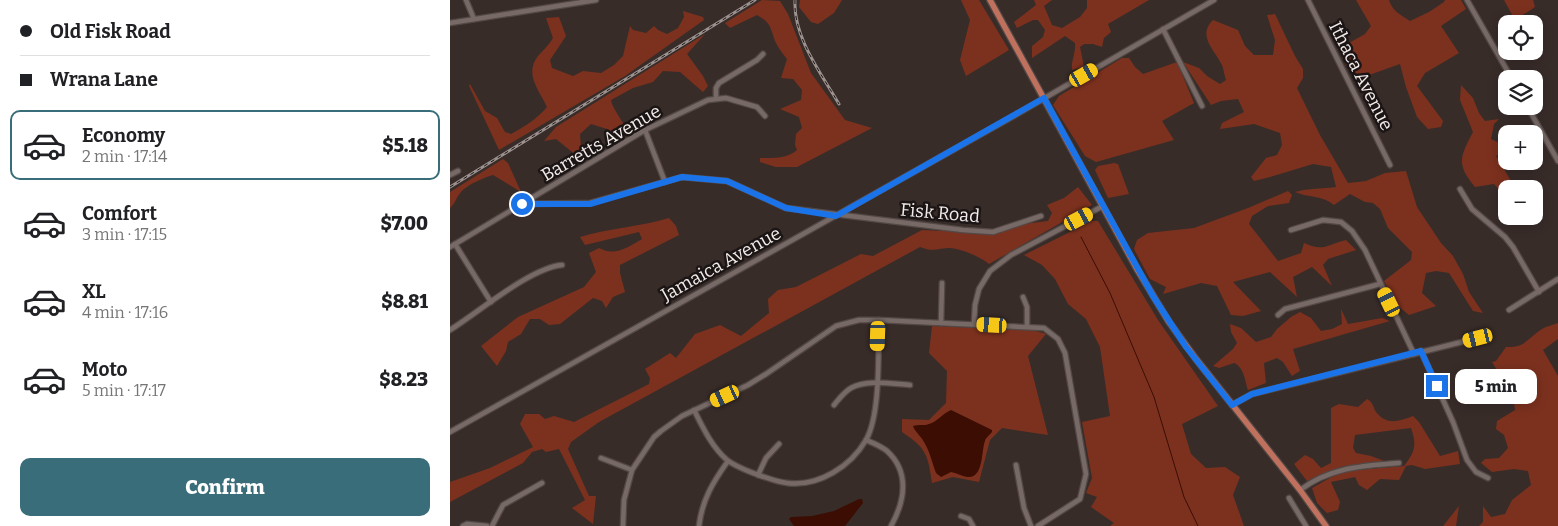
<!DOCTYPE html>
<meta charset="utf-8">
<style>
:root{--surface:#fff;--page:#f6f6f6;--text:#202124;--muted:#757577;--line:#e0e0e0;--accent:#396d79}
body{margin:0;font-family:Bitter,serif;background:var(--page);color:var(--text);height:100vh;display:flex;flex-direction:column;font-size:19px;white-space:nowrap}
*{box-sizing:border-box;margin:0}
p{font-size:16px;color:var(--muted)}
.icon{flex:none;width:28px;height:28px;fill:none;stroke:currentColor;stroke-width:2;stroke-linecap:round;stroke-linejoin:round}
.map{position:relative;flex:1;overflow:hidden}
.drawer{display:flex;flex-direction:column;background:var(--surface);width:450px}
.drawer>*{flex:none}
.banner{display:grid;align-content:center;height:110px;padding:0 20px;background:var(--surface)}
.tools{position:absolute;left:1048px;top:15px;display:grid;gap:10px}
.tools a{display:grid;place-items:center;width:45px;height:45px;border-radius:10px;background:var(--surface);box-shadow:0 2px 12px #0003;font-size:25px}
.end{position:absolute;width:22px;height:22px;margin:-11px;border:6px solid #1a73e8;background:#fff;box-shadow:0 0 0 2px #fff}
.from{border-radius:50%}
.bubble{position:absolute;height:35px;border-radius:10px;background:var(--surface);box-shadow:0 2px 12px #0003;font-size:16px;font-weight:800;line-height:35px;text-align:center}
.car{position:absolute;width:15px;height:30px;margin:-15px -8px;border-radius:6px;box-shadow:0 0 4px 1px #0007;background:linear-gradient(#f5c518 24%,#345 0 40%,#f5c518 0 76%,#345 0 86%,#f5c518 0)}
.banner b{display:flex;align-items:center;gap:18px;height:48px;font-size:19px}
.banner b+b{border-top:1px solid var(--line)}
.banner i{width:12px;height:12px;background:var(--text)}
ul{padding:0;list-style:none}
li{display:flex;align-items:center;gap:15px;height:70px;margin:0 10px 8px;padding:0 10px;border:2px solid transparent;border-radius:10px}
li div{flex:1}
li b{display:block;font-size:19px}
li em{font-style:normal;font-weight:800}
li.on{border-color:var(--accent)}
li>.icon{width:45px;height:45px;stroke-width:1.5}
.button{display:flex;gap:10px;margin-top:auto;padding:10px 20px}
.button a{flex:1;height:58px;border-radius:10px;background:var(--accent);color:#fff;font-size:20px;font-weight:800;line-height:58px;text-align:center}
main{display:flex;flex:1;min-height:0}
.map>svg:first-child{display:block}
</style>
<main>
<section class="drawer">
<div class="banner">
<b><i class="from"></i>Old Fisk Road</b>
<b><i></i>Wrana Lane</b>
</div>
<ul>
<li class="on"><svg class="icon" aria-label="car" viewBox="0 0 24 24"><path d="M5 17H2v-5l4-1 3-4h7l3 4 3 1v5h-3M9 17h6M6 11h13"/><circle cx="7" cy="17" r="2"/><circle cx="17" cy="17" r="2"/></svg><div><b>Economy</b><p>2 min · 17:14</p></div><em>$5.18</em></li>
<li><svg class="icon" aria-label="car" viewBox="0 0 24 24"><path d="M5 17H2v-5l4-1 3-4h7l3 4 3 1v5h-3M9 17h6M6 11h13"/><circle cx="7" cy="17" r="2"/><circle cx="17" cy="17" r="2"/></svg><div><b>Comfort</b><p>3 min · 17:15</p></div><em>$7.00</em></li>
<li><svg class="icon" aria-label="car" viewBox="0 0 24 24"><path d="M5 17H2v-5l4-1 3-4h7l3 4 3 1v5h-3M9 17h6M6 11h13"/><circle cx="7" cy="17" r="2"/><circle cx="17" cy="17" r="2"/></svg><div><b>XL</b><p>4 min · 17:16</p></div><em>$8.81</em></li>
<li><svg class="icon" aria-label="car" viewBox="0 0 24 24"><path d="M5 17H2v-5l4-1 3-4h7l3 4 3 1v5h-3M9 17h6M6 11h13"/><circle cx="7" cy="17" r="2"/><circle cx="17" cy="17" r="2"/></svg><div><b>Moto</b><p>5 min · 17:17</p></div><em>$8.23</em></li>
</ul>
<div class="button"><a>Confirm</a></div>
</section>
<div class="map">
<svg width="1108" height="526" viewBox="0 0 1108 526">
<rect width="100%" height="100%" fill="#382c29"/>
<g fill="#7c311e">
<path d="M312,0l18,1 8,13 23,59 34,47 27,8 -75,39h-21l-16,-5v-4c13,0 27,1 37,-8l-2,-5 1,-11 6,-6 -3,-11 -19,-8 21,-9 1,-10 -9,-11 -12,-1 6,-19c-4,-5 -9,-11 -12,-18 -5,-14 -4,-18 -18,-26l-27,13 -5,-5z"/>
<polygon points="350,0 392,0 384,13 368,24 361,22 349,7"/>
<polygon points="511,0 529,0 559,50 516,76 510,60 520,20"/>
<path d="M584,0h18l-8,6 8,19 10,3 18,-11 7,-9v-8h62l-41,24 3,8 -7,6 -2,9 -9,-3h-9l-4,3 4,20 -12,3c-1,-10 4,-17 3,-27l-10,-7 -33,22v-12l11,-9 2,-7 -7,-10h-5l-16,8 -3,-6 22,-17z"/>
<path d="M906,0h33c3,11 12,15 21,21l19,-9 15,-10 1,-2h16l5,9 -25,17 18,27 -34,20 -8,13 26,35 -2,6 -13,2 -11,-12 -11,-30 -6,-23 -45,16 -17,-31 27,-15 6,-8z"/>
<polygon points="1054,0 1083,0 1085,7 1065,20"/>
<path d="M233,11l20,6 1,3 -79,56 -126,74 -30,-64 1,-2 15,27 12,7 8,14 6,2c13,-7 26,-15 36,-27 -8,-17 -23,-33 -9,-51 5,-6 11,-11 15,-18l-7,-20 13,-1 7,19 -16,24 2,8 21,8 10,-5 18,2 13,-8 9,-9 7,-30 3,4 13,3 8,-7 4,4 9,4 11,-6 6,-11z"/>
<path d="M825,14l20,42 8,13v9l-6,10 23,47 28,48 18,-2 19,-8 21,-2 11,36 24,36 12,13 10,18 6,18 14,21 -10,-2 -24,-38 -13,-2 -10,2 -4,20 14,13 -27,9 -11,-9 -14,-25 27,-21 1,-8 -24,-24 -8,-19 -7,-6 -8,-1 -15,-8 -16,11c-12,-10 -26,-7 -39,-13 14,-4 27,-3 41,-5l-5,-20 -18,-3 -43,13 -16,4 -3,-4 15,-19 11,-3 5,-10 -2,-12 -26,-9 -34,5 2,-6 22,-11 -6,-13 -17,2 -10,4 -28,-43 16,6 8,8 13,8 6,-4c-2,-5 -2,-10 -4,-15 -8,-16 -25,-29 -9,-45l25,10 7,16 9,9h19l2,-15 -8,-25z"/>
<path d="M255,34l-18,20 16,22 5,10 -5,6 -23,-20 -17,-1 -10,11 -20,6 -22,12c0,6 14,25 18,33l-15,8 -7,-12 -16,-5 -11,10 2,26 -26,-21 -12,2 12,-14z"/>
<polygon points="672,58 679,58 685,67 693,74 727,62 744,103 712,121 724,140 646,162 635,156 603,105 609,96"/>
<path d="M1011,85l12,13 6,15 6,8 14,-2 -5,5 -3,15 15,7v4l-10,6 20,33h-10v8l-12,-13 -19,3c-19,-23 -15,-30 -2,-55l-13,-32z"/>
<path d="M53,159l5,4 13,29 -28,-17c-8,2 -26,10 -32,17 -5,5 -5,11 -11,16v-16z"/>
<polygon points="664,163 668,164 679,194 658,198 645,170 648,166"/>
<path d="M628,187l14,18 -103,59c-8,-7 -31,-17 -41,-16 -13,1 -15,4 -28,-1l-321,175 -28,20 -3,7 21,47h7l-3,28 -21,-16 13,-8 -26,-51 -13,3 -4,-3 -10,3 -9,11 -73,39v-20l40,-14 43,-21 -13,-23 5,-10h14l6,5 9,-3 20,6 75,-38 1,-6 -5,-9 25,-16 6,5 19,-24 25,-9 21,11 28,-23 -1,-14 10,-9 18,-3 65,-33 12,2 49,-26 71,3 30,-9 25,-3 4,-8 -5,-8 17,-7z"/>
<path d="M838,191l4,4 -3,8 -21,3 -16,10 -3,8 29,37 23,-8 3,-10c20,9 22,2 42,-3l10,10 -28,9 -5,6 9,21 -20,-19 -19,10 4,20 -27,-25 -37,10 28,29 -18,5 -12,-1 -14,-29 -16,-3 -38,11 3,-7 -16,-8 -16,-30 3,-9 11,-7 46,-5 54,-20z"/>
<path d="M219,218l7,8 3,9 -59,30v8l5,19 -12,5 -7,11 -4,-7 -9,-3 -33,26 -11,1 -9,-6h-10l-9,15 -13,8 -2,9 -9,15 -16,-20 37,-29 66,-30 12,-15 -7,-19 10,-5c16,9 29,-1 43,-9l-3,-7 -54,13 -5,-8c29,-9 60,-10 89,-19z"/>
<polygon points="642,221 648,221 708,320 768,406 732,424 741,454 756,468 775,467 790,477 783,495 794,526 660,526 664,523 641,507 647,497 636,493 642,478 632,422 660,416 650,347 636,319 618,304 605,279 592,265 574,255"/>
<path d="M891,309l7,15 34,-6 8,3 -97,28 7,22 -8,5 -9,-14 -6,-4 -13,5 2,20 -18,7c-3,-9 -4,-23 -14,-27l-15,5 -6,-2 20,-17 4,-6 -6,-11 -1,-8 11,4 15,14 15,-5 6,-8 14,-12 9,-5 11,6 10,13 11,-2 10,-5z"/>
<path d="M1108,323v16l-15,11 15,26v150h-79l4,-4v-16l8,11 14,-3 7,-14 19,-15 -3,-14 -14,-2 -22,3 -11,-9 4,-4 14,-1 9,-10 -4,-13 -8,-6 1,-8 18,-11 -2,-14 -21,-34 4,-1 10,-14c19,1 22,-9 36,-18 5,-3 11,-4 16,-6z"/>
<path d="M482,326l101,4 13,4 -18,22 20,79 -46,-7 -12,12 -11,42 -26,-5 -21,6c-4,-29 -6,-35 -30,-51v-13l27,1 17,-17 1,-32 -18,-18z"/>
<path d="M917,399c6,3 6,8 9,13 11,14 23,9 37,4l6,6 21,34 18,-5 2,13 -35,5 -13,-4 -6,1 -7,14 -19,-1 -13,11 -8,-5 -4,-8 -24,5 9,20 -2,8 -11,3 -10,-10 -5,-15 25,-14 19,-4 48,-4c11,-14 13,-21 7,-38l-56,7 -2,13 3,5 15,3 16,6 -43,4 -37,15 -13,-17 11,-9 8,4 8,9 10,-5v-55l8,-4 19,3z"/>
<polygon points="1009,506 1006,526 993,526"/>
</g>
<g fill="#3b0d03">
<path d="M501,410l41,20v2c-2,3 -6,5 -7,9 -4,10 -1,38 -18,36 -5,-1 -11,-4 -16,-5l-10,5 -5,-4c-4,-11 -6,-21 -12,-31 -3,-6 -9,-10 -11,-16 5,-2 12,0 16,-2 8,-2 14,-11 22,-14z"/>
<polygon points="409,499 412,499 413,503 395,526 344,526 339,519 341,517 362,516 384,511"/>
</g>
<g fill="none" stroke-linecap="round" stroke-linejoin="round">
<polyline stroke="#3b0d03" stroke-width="1" points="631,237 660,293 704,397 734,497 748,526"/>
<defs>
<g id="minor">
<polyline points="16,0 24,19"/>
<polyline points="858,0 940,165"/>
<polyline points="1017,0 1062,79"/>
<polyline points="0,23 146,0"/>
<polyline points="713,29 752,106"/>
<polyline points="266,98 266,88 269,83 307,60 313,54"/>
<polyline points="1077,106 1108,161"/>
<polyline points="195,130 215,182"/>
<polyline points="0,175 8,171"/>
<polyline points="1010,189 1022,209 1055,237 1063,247 1089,292"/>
<polyline points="72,204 140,203 232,177 277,181 336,208 513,230 543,232 591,216"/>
<polyline points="841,230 873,220 891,222 902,231 915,250 964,354"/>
<polyline points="5,244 41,302"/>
<polyline points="0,247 195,130 258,100 276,98 307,107 315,116"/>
<polyline points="573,297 577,307 577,326"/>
<polyline points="1059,310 1108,279"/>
<polyline points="828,315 835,309 930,284"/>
<polyline points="491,323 492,283"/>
<polyline points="524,324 525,305 529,289 540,271 561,255 653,206"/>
<path d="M0,330c29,-18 80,-62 112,-65"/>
<polyline points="971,351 1003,422 1017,460 1026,472 1038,478"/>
<path d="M384,405c5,-6 10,-13 17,-17 16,-9 42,-4 59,-3"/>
<polyline points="782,405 802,394 1028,338"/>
<path d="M244,410c9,18 18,37 33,50 9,7 21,11 31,15 10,3 19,7 29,8 32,4 64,-17 79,-43 15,-26 12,-90 13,-120"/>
<polyline points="0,432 567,114 764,0"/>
<path d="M416,440c7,3 15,6 21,11 23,21 18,50 4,75"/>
<polyline points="151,458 182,470"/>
<polyline points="566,465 574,508 581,526"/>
<polyline points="308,475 316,458 329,444"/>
<path d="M850,490c31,-23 62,-24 99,-27"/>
<polyline points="839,498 856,526"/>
<polyline points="511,516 519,519 523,526"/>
<polyline points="13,526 17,524 37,526"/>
<polyline points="42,526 53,505 92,483"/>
<polyline points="173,526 174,500 182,470 204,437 211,431 232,416 298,385 316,374 386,326 409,320 429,320 594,328 608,339 615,353 636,474 630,499 588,526"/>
<path d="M249,526c3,-26 14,-44 29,-65"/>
</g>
<polyline id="major" points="540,0 687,269 719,322 746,359 850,490 876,526"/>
</defs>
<use href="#minor" stroke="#524846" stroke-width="7"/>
<use href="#major" stroke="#524846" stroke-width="8"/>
<use href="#minor" stroke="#776965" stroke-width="4.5"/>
<use href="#major" stroke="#bf715d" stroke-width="5.5"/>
<defs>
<g id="rail">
<path d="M345,0c-2,37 26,73 44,104"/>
<polyline points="0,187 305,0"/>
</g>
</defs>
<use href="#rail" stroke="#9b918f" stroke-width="3"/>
<use href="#rail" stroke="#1b1615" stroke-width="1" stroke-dasharray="4" stroke-linecap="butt"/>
</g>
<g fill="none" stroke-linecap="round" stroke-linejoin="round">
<polyline stroke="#1a73e8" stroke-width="6" points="72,204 140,204 232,177 277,181 336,208 386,216 594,98 703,296 736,347 782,405 802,394 971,351 987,386"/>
</g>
<g text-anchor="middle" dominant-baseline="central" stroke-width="5" stroke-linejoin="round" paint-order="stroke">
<g font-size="18" fill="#f4ecea" stroke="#1b1615">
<text transform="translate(911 76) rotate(63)">Ithaca Avenue</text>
<text transform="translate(151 143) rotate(-30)">Barretts Avenue</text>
<text transform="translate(490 213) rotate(5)">Fisk Road</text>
<text transform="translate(271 264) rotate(-29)">Jamaica Avenue</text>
</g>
</g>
</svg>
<div class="tools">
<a><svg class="icon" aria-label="locate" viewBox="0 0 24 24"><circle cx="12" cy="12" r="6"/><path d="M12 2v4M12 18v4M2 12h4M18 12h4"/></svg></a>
<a><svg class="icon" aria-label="layers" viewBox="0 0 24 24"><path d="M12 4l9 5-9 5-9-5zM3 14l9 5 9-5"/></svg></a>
<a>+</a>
<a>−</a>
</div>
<i class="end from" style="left:72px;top:204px"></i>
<i class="end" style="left:987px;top:386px"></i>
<div class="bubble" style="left:1005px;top:369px;width:82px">5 min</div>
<i class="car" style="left:634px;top:75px;rotate:60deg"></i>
<i class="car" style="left:629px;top:219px;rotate:62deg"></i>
<i class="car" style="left:939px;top:302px;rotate:334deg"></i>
<i class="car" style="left:542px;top:325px;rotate:273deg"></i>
<i class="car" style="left:428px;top:336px;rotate:182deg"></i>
<i class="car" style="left:1028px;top:338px;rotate:256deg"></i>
<i class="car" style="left:275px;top:396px;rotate:245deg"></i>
</div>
</main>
